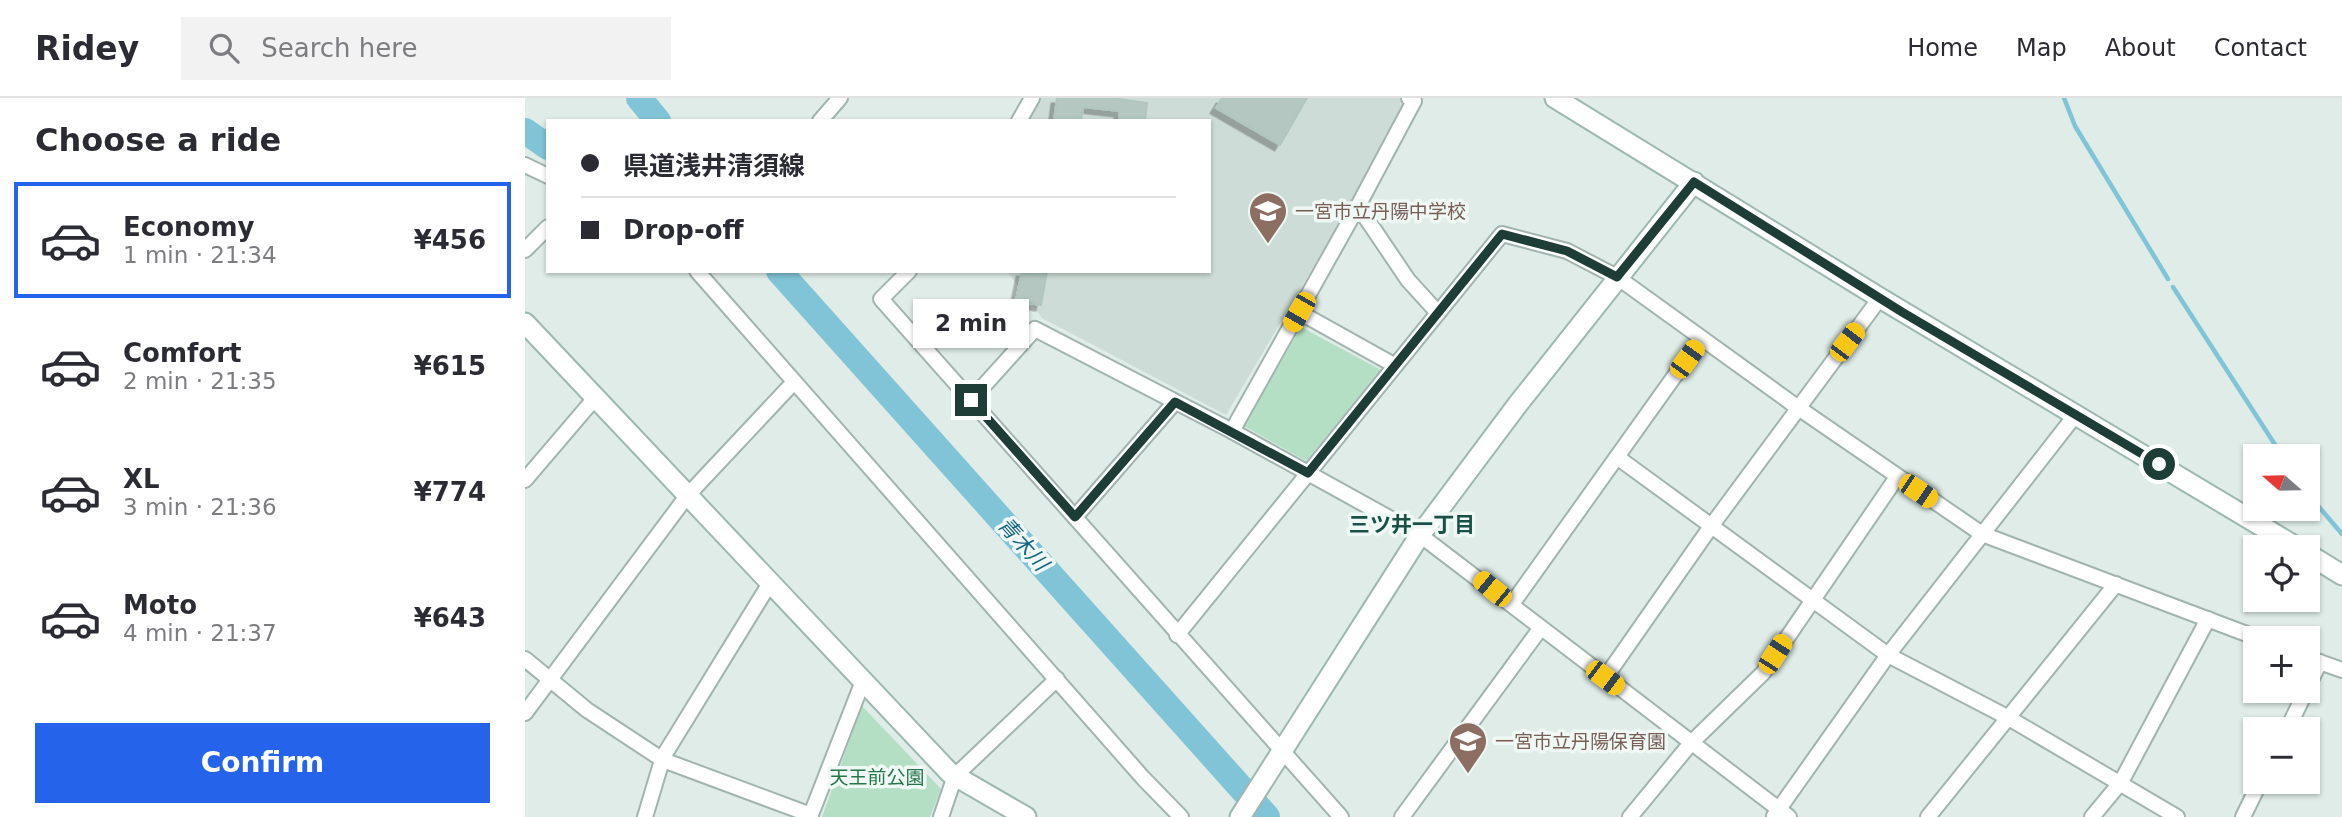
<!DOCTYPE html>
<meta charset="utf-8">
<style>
:root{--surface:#fff;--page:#f2f2f3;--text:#2b2b33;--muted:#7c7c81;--line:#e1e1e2;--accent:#2563eb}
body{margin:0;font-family:"DejaVu Sans","Noto Sans JP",sans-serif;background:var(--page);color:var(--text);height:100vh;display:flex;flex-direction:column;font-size:26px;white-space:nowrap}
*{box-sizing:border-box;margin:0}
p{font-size:23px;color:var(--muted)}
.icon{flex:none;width:38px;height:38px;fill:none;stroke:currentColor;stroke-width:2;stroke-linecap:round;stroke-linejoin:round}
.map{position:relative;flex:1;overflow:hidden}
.side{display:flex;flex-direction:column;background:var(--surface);width:525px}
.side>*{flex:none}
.banner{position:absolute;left:21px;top:21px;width:665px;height:154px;border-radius:0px;box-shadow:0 2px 5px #0004;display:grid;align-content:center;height:154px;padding:0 35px;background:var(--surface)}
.needle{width:46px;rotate:290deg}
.fabs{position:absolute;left:1718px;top:346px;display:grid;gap:14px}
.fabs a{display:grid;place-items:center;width:77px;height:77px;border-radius:0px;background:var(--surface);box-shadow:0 2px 5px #0004;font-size:35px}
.end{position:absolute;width:32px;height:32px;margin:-16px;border:9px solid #1e3d37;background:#fff;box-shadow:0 0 0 4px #fff}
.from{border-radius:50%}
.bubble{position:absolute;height:49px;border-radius:0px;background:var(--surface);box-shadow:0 2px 5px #0004;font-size:23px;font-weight:600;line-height:49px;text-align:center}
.car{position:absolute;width:21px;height:42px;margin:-21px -10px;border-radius:9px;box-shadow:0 0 5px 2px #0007;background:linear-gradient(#f5c518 24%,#345 0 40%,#f5c518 0 76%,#345 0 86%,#f5c518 0)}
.banner b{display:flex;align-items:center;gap:24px;height:66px;font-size:26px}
.banner b+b{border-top:2px solid var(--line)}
.banner i{width:18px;height:18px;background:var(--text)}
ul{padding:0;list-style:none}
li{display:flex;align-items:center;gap:21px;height:116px;margin:0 14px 10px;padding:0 21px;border:4px solid transparent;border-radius:0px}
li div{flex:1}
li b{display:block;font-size:26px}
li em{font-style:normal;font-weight:600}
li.selected{border-color:var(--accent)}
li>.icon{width:63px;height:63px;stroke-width:1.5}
h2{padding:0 35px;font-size:32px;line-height:84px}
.action{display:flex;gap:14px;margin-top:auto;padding:14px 35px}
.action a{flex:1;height:80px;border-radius:0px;background:var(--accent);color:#fff;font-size:28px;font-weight:600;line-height:80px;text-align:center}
header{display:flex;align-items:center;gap:42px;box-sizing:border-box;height:98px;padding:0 35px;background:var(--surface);border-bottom:2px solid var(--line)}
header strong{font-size:33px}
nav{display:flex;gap:38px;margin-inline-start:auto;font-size:24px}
.search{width:490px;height:63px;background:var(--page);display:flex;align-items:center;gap:18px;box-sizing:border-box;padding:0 24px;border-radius:0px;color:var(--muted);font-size:26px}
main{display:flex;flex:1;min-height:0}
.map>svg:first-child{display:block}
</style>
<header>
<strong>Ridey</strong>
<div class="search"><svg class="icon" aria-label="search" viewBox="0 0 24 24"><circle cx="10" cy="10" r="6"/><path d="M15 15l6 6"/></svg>Search here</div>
<nav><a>Home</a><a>Map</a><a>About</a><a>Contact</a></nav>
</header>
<main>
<section class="side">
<h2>Choose a ride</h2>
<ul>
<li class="selected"><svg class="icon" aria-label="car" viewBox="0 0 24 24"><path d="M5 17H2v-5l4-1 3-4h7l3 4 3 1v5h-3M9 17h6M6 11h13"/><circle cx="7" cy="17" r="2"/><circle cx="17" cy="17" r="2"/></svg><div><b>Economy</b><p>1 min · 21:34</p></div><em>¥456</em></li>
<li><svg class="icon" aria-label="car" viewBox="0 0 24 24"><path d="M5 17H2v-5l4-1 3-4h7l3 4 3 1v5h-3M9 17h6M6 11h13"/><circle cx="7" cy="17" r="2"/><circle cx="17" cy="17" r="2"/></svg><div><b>Comfort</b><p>2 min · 21:35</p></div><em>¥615</em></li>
<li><svg class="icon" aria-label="car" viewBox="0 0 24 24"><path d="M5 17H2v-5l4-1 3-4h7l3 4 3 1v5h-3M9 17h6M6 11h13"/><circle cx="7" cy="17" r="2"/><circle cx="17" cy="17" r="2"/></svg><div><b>XL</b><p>3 min · 21:36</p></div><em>¥774</em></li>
<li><svg class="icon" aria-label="car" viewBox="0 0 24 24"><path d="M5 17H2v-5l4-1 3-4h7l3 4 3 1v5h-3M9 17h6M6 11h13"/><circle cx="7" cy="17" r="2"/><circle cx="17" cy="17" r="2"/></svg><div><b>Moto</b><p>4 min · 21:37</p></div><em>¥643</em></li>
</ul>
<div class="action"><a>Confirm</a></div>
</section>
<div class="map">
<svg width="1817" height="719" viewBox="0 0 1817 719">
<defs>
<filter id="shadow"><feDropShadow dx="-5.5" dy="5.5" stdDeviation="0" flood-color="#0004"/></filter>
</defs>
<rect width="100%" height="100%" fill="#dfece7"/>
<polygon fill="#cddcd6" points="512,0 888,0 701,317 517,220 482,173 684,173 684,23 498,23"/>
<g fill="#b5dfc4">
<polygon points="776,229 856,272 781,363 719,328"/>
<polygon points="337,608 416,691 405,719 297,719"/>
</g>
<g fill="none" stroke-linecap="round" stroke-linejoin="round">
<g stroke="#81c3d7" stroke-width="4.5">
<polyline points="1539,0 1550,28 1643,181"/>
<polyline points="1648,189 1758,359"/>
<polyline points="1783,396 1817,436"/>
</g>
<g stroke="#81c3d7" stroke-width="26">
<polyline points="114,0 133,23"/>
<polyline points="0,33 23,49"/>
<polyline points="254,173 742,719"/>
</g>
</g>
<g fill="#b4c7c0" stroke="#b1c6bf" stroke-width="2" filter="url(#shadow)">
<polygon points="532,0 587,0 622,5 620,23 594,23 595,13 558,9 556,23 529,23"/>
<polygon points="697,0 782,0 755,47 691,10"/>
<polygon points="497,173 522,173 516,207 491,203"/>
</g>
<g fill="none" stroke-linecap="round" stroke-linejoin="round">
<defs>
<g id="street">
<polyline points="295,23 315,0"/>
<polyline points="494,23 507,0"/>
<polyline points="0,67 23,78"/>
<polyline points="833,108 889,3 884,0"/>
<polyline points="0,152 23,129"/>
<polyline points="172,173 618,680 656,719"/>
<polyline points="384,173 356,201 816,719"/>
<polyline points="774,214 869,267"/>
<polyline points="446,302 510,231 707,333 895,437 1264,719"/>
<polyline points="707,333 833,108 883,182 913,215"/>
<polyline points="1092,359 1363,557 1482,619 1652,719"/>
<polyline points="0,382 70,300"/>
<polyline points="550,419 650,304"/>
<polyline points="987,506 1176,241"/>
<polyline points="652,537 977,136 1042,153 1092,179 1272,309 1457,436 1735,541"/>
<polyline points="1783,560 1817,572"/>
<polyline points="0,561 62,612 138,662 286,717"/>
<polyline points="1080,580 1187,427 1355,200"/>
<polyline points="1783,588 1795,564"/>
<polyline points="0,615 162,398 269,284"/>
<polyline points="1762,632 1781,593"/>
<polyline points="1249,718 1363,557 1552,315"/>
<polyline points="120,719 138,659 245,485"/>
<polyline points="285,719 338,583"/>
<polyline points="416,719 430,678 532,581"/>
<polyline points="877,719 1015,531"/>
<polyline points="1105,719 1166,645 1238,575 1372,379"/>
<polyline points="1403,719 1591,486"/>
<polyline points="1567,719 1596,684 1683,521"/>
<polyline points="1718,719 1735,684"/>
</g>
<g id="secondary">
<polyline points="1030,0 1355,200 1773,450"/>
<polyline points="0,225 425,675 501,719"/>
<polyline points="1783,456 1817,477"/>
<polyline points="715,719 895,437 993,306 1169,84"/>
</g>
</defs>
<use href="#street" stroke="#a1b4af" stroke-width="18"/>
<use href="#secondary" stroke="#9cb8b0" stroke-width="23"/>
<use href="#street" stroke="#fff" stroke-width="14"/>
<use href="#secondary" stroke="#fff" stroke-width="19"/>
</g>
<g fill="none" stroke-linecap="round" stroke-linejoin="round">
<polyline stroke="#1e3d37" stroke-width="9" points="446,302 550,419 650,304 783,375 977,136 1042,153 1092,179 1169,84 1377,214 1634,366"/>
</g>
<defs>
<symbol id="school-pin" viewBox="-11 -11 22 30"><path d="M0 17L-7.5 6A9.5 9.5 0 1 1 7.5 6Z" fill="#8d6e63" stroke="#eff8f4"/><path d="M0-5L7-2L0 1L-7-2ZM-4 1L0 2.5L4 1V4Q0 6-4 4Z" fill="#fff"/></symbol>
</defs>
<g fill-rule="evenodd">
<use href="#school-pin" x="721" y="91" width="44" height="60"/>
<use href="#school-pin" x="921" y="621" width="44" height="60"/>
</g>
<g text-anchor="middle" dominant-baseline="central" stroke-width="7" stroke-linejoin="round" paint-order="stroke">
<g font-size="19" fill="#785e54" stroke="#eff8f4" text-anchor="start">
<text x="770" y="113">一宮市立丹陽中学校</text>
<text x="970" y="643">一宮市立丹陽保育園</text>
</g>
<g font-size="19" fill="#25774b" stroke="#eff8f4">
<text x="352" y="679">天王前公園</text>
</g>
<g font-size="21" font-weight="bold" fill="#195147" stroke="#eff8f4">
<text x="887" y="427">三ツ井一丁目</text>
</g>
<g font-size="21" font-style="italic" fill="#13647e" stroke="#eff8f4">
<text transform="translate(498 446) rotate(48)">青木川</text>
</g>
</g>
</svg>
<div class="fabs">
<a><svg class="needle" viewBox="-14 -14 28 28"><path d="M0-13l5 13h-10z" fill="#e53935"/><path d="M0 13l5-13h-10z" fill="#7c7c81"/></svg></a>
<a><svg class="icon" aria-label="locate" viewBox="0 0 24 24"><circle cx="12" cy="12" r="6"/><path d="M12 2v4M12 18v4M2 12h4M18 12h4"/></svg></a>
<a>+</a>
<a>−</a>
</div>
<i class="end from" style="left:1634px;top:366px"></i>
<i class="end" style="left:446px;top:302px"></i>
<div class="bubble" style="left:388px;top:201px;width:116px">2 min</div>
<i class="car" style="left:774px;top:214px;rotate:210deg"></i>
<i class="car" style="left:1322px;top:244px;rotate:37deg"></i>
<i class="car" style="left:1162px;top:261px;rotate:36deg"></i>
<i class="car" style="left:1393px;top:393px;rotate:124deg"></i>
<i class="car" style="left:967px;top:491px;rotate:309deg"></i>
<i class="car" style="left:1250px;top:556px;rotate:33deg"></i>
<i class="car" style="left:1080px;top:580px;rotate:127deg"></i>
<div class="banner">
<b><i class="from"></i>県道浅井清須線</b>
<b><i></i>Drop-off</b>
</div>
</div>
</main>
